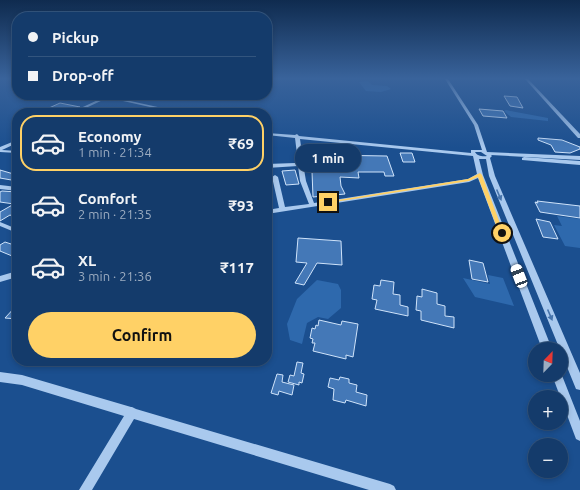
<!DOCTYPE html>
<meta charset="utf-8">
<style>
:root{--surface:#143b6b;--page:#214673;--text:#f1f3f6;--muted:#9dadc1;--line:#33557e;--accent:#ffd166}
body{margin:0;font-family:Ubuntu,sans-serif;background:var(--page);color:var(--text);height:100vh;display:flex;flex-direction:column;font-size:15px;white-space:nowrap}
*{box-sizing:border-box;margin:0}
p{font-size:13px;color:var(--muted)}
.icon{flex:none;width:22px;height:22px;fill:none;stroke:currentColor;stroke-width:2;stroke-linecap:round;stroke-linejoin:round}
.map{position:relative;flex:1;overflow:hidden}
.drawer{position:absolute;left:12px;top:108px;width:260px;height:258px;display:flex;flex-direction:column;background:var(--surface);border-radius:16px;box-shadow:0 2px 6px #0003,0 0 0 1px var(--line)}
.drawer>*{flex:none}
.guide{position:absolute;left:12px;top:12px;width:260px;height:88px;border-radius:16px;box-shadow:0 2px 6px #0003,0 0 0 1px var(--line);display:grid;align-content:center;height:88px;padding:0 16px;background:var(--surface)}
.needle{width:26px;rotate:23deg}
.tools{position:absolute;left:528px;top:342px;display:grid;gap:8px}
.tools a{display:grid;place-items:center;width:40px;height:40px;border-radius:50%;background:var(--surface);box-shadow:0 2px 6px #0003,0 0 0 1px var(--line);font-size:20px}
.end{position:absolute;width:18px;height:18px;margin:-9px;border:5px solid #ffd166;background:#111;box-shadow:0 0 0 2px #111}
.from{border-radius:50%}
.bubble{position:absolute;height:28px;border-radius:14px;background:var(--surface);box-shadow:0 2px 6px #0003,0 0 0 1px var(--line);font-size:13px;font-weight:600;line-height:28px;text-align:center}
.car{position:absolute;width:12px;height:24px;margin:-12px -6px;border-radius:5px;box-shadow:0 0 3px 1px #0007;background:linear-gradient(#fff 24%,#345 0 40%,#fff 0 76%,#345 0 86%,#fff 0)}
.guide b{display:flex;align-items:center;gap:14px;height:38px;font-size:15px}
.guide b+b{border-top:1px solid var(--line)}
.guide i{width:10px;height:10px;background:var(--text)}
ul{padding:7px 0 0;list-style:none}
li{display:flex;align-items:center;gap:12px;height:56px;margin:0 8px 6px;padding:0 8px;border:2px solid transparent;border-radius:16px}
li div{flex:1}
li b{display:block;font-size:15px}
li em{font-style:normal;font-weight:600}
li.on{border-color:var(--accent)}
li>.icon{width:36px;height:36px;stroke-width:1.5}
.primary-button{display:flex;gap:8px;margin-top:auto;padding:8px 16px}
.primary-button a{flex:1;height:46px;border-radius:24px;background:var(--accent);color:#111;font-size:16px;font-weight:600;line-height:46px;text-align:center}
.map>svg:first-child{display:block}
</style>
<div class="map">
<svg width="580" height="490" viewBox="0 0 580 490">
<rect width="100%" height="100%" fill="#1b4f8f"/>
<g fill="#2e69ad">
<polygon points="368,81 372,85 387,86 391,89 381,92 366,91 359,82"/>
<polygon points="506,110 548,118 548,121 511,117 504,111"/>
<polygon points="557,216 580,219 580,248 565,246 554,225 562,226"/>
<polygon points="488,275 503,278 514,306 475,297 463,278 490,284"/>
<polygon points="317,280 338,284 341,290 341,308 328,319 318,317 307,323 302,344 290,340 287,324 297,299"/>
</g>
<g fill="#4478b7" stroke="#cfe3fa">
<polygon points="504,96 517,97 523,108 510,106"/>
<polygon points="60,103 80,107 66,113 38,113"/>
<polygon points="479,109 503,111 507,118 483,116"/>
<polygon points="538,138 562,140 580,147 580,149 570,153 555,152 551,145 538,140"/>
<polygon points="400,153 412,153 415,162 403,162"/>
<polygon points="326,155 387,156 394,176 385,176 384,172 358,172 359,178 340,177 341,186 345,194 313,197 312,172 327,172"/>
<polygon points="0,170 17,175 17,181 0,178"/>
<polygon points="295,170 299,184 286,185 282,171"/>
<polygon points="2,191 17,192 17,218 10,215 0,221 0,212 14,204 0,202 0,192"/>
<polygon points="537,201 580,206 580,218 540,212 535,202 538,203"/>
<polygon points="536,219 550,222 558,239 543,237"/>
<polygon points="298,238 341,241 342,265 317,263 304,285 295,283 307,263 296,262"/>
<polygon points="5,242 17,246 17,258 0,251 0,245"/>
<polygon points="469,260 483,263 488,282 472,279"/>
<polygon points="381,280 394,282 393,294 400,295 400,305 408,307 408,316 375,309 377,300 372,299 374,285 380,286"/>
<polygon points="422,289 437,293 437,304 445,306 445,316 454,317 454,328 421,320 421,311 416,310 417,296 422,297"/>
<polygon points="17,305 17,319 5,318"/>
<polygon points="319,320 341,325 342,321 358,324 353,357 346,355 346,359 313,351 315,343 312,343 313,339 310,338 312,328 315,329 316,325 318,326"/>
<polygon points="297,362 303,363 301,373 304,374 302,383 299,382 299,385 288,382 290,375 294,376"/>
<polygon points="277,374 283,375 282,382 294,385 292,395 279,391 278,395 271,393"/>
<polygon points="340,377 349,379 349,383 357,385 356,392 367,395 366,406 346,400 345,403 333,400 334,389 328,387 330,378 339,380"/>
</g>
<g fill="none" stroke-linecap="round" stroke-linejoin="round">
<g fill="#a9c9ee" fill-rule="evenodd">
<polygon points="14,79 17,79 17,81"/>
<path d="M445,79h3l30,46 9,27 93,4v4l-89,-5 1,1 -2,2 5,18 85,197v17l-4,-1 -87,-213 -3,-17h-7l4,16 69,174h-10l-64,-171 -9,4 -202,32v-4l12,-2 -7,-31 3,-2 3,2 7,30 24,-3 -9,-23 -2,-15 -31,2v-4l28,-1 3,-1 -3,-24 -28,-3v-2l28,2 2,-1 2,2 172,17v-3h11l-8,-25zM300,139l173,17 4,18 -9,5 -154,24 -8,-22 -3,-18h14l3,-2 -3,-2 -14,1zM475,152h6l6,4c-4,1 -10,0 -12,-4z"/>
<polygon points="525,79 528,79 580,134 580,138 578,138"/>
<path d="M85,95c7,0 14,1 20,4l-30,14h-5l30,-14z"/>
<polygon points="96,95 103,95 185,113 177,113"/>
<polygon points="17,140 17,143 2,150 17,151 17,153 0,152 0,147"/>
<polygon points="524,157 580,161 580,165 522,160 522,158"/>
<polygon points="0,185 17,187 17,191 0,189"/>
<polygon points="0,222 17,229 17,233 0,226"/>
<polygon points="17,271 17,277 0,282 0,276"/>
<polygon points="0,372 22,375 131,407 132,407 136,409 390,484 394,486 396,490 369,490 134,419 92,490 79,490 124,416 22,385 0,382"/>
<polygon points="561,373 580,421 580,441 576,439 552,375 561,375"/>
</g>
</g>
<defs><path id="oneway-solid" d="M-6-.8H1V-3.2L6.5 0L1 3.2V.8H-6Z"/></defs>
<g fill="#4674ac">
<use href="#oneway-solid" transform="translate(499 195) rotate(67)"/>
<use href="#oneway-solid" transform="translate(550 315) rotate(67)"/>
</g>
<linearGradient id="sky" x2="0" y2="1"><stop stop-color="#0f2b4f"/><stop offset="0.53" stop-color="#39639b"/><stop offset="1" stop-color="#39639b" stop-opacity="0"/></linearGradient>
<rect width="580" height="148" fill="url(#sky)"/>
<polygon fill="#ffd166" points="480,173 482,175 504,234 499,233 478,177 469,181 328,203 325,202 468,179"/>
</svg>
<div class="tools">
<a><svg class="needle" viewBox="-14 -14 28 28"><path d="M0-13l5 13h-10z" fill="#e53935"/><path d="M0 13l5-13h-10z" fill="#9dadc1"/></svg></a>
<a>+</a>
<a>−</a>
</div>
<i class="end from" style="left:502px;top:233px"></i>
<i class="end" style="left:328px;top:202px"></i>
<div class="bubble" style="left:295px;top:144px;width:66px">1 min</div>
<i class="car" style="left:519px;top:276px;rotate:339deg"></i>
<div class="guide">
<b><i class="from"></i>Pickup</b>
<b><i></i>Drop-off</b>
</div>
<section class="drawer">
<ul>
<li class="on"><svg class="icon" aria-label="car" viewBox="0 0 24 24"><path d="M5 17H2v-5l4-1 3-4h7l3 4 3 1v5h-3M9 17h6M6 11h13"/><circle cx="7" cy="17" r="2"/><circle cx="17" cy="17" r="2"/></svg><div><b>Economy</b><p>1 min · 21:34</p></div><em>₹69</em></li>
<li><svg class="icon" aria-label="car" viewBox="0 0 24 24"><path d="M5 17H2v-5l4-1 3-4h7l3 4 3 1v5h-3M9 17h6M6 11h13"/><circle cx="7" cy="17" r="2"/><circle cx="17" cy="17" r="2"/></svg><div><b>Comfort</b><p>2 min · 21:35</p></div><em>₹93</em></li>
<li><svg class="icon" aria-label="car" viewBox="0 0 24 24"><path d="M5 17H2v-5l4-1 3-4h7l3 4 3 1v5h-3M9 17h6M6 11h13"/><circle cx="7" cy="17" r="2"/><circle cx="17" cy="17" r="2"/></svg><div><b>XL</b><p>3 min · 21:36</p></div><em>₹117</em></li>
</ul>
<div class="primary-button"><a>Confirm</a></div>
</section>
</div>
